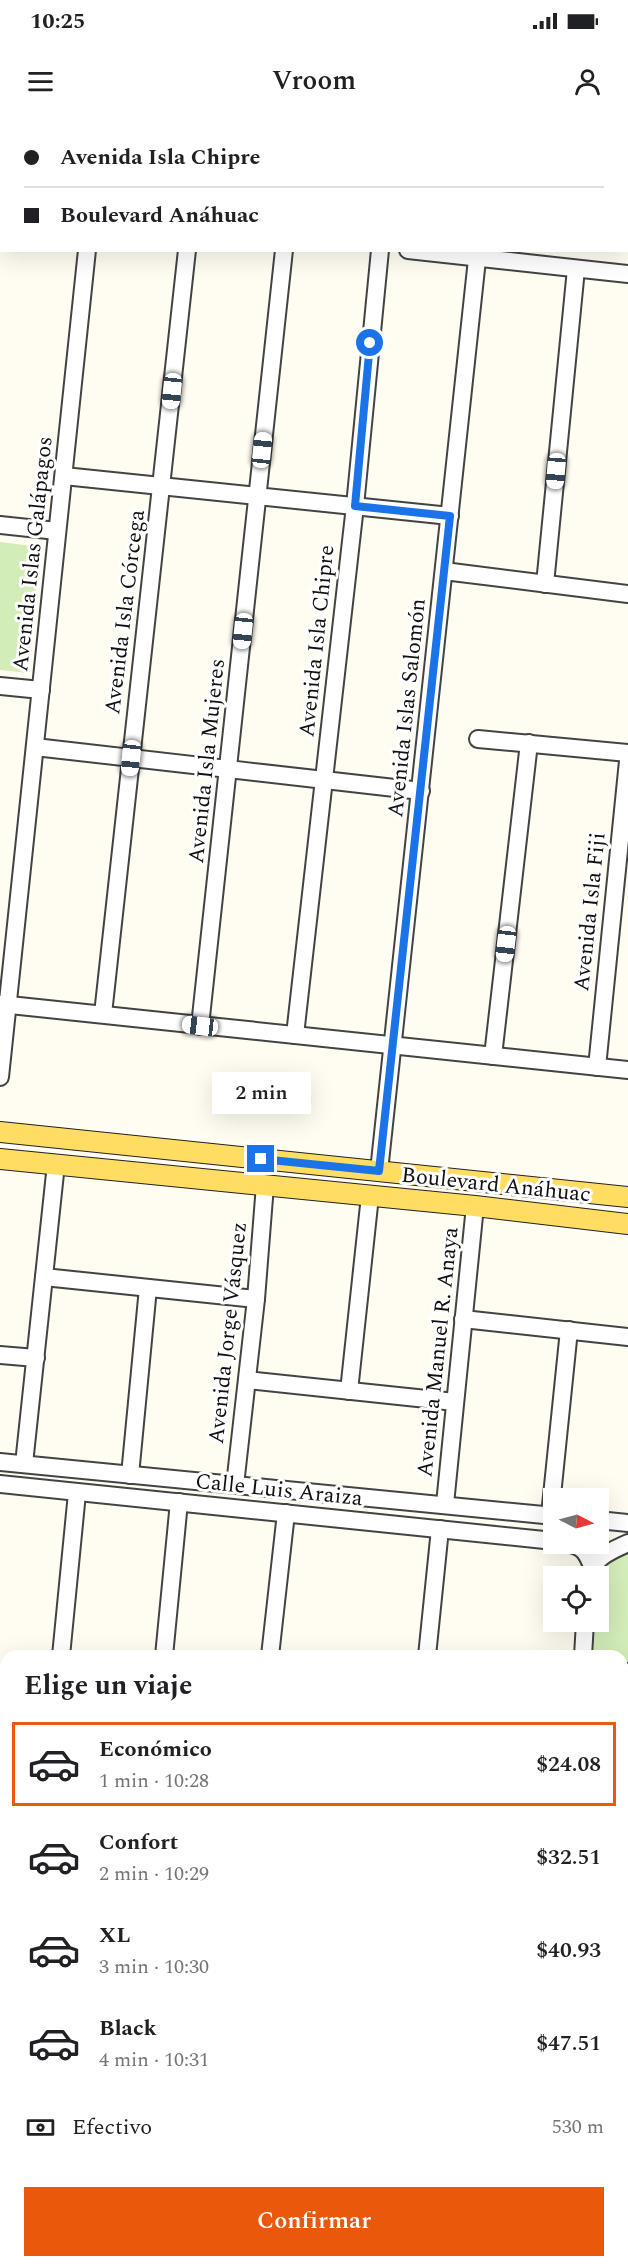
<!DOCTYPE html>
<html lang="es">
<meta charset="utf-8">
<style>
:root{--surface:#fff;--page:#f2f2f2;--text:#202124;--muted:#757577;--line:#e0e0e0;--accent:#ea580c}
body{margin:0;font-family:Spectral,serif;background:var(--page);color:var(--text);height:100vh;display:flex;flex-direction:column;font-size:22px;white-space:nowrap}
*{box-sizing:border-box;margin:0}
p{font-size:20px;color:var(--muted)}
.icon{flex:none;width:33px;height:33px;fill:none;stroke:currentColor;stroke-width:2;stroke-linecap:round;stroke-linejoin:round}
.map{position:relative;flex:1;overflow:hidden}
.sheet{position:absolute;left:0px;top:1530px;width:628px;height:618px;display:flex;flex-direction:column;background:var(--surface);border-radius:18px 18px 0 0;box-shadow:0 6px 24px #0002}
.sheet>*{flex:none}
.hud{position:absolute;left:0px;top:0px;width:628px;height:132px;box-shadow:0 6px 24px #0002;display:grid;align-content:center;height:132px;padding:0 24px;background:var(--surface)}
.needle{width:39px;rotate:96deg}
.fabs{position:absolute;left:543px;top:1368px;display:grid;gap:12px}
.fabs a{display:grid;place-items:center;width:66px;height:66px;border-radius:0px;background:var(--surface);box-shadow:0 6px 24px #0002;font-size:30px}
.end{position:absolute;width:27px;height:27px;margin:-14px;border:8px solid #1a73e8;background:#fff;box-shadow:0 0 0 3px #fff}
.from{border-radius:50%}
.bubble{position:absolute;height:42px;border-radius:0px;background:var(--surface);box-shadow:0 6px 24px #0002;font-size:20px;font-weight:600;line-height:42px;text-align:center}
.car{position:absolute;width:18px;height:36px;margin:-18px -9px;border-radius:8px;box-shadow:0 0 4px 2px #0007;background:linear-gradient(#fff 24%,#345 0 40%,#fff 0 76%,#345 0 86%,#fff 0)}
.hud b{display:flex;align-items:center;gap:21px;height:57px;font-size:22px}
.hud b+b{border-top:2px solid var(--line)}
.hud i{width:15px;height:15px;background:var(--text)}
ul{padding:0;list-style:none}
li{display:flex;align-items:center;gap:18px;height:84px;margin:0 12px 9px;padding:0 12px;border:3px solid transparent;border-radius:0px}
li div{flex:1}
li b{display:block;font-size:22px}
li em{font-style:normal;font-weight:600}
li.current{border-color:var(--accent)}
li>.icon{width:54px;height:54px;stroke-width:1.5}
h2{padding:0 24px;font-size:27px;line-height:72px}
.pay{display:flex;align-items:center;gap:15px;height:66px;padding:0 24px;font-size:22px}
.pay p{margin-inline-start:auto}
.action{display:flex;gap:12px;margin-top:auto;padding:12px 24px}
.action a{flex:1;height:69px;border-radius:0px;background:var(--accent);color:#fff;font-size:24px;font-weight:600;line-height:69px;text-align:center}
.status{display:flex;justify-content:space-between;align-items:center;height:42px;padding:0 30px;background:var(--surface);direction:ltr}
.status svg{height:16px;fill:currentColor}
header{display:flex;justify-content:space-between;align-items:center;height:78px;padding:0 24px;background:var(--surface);font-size:27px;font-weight:600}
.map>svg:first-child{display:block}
</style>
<div class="status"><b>10:25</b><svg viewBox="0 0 49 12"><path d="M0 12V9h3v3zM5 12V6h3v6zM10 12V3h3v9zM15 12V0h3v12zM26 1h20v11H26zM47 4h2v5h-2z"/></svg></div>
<header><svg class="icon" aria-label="menu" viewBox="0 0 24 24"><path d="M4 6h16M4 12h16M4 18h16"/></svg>Vroom<svg class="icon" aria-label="person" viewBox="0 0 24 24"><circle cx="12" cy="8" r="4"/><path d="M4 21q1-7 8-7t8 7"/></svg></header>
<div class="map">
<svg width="628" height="2148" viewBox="0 0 628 2148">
<rect width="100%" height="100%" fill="#fffdf2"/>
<g fill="#d2edb8">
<polygon points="0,422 40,427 28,553 0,550"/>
<polygon points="628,1430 628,1548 623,1548 622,1536 597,1536 591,1524 590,1502 598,1502 598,1456 595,1456 602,1443"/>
<polygon points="0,1577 6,1578 6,1682 0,1681"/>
</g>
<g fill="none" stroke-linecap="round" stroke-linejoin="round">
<defs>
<g id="minor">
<polyline points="159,0 173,2"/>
<polyline points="101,2 101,0"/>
<polyline points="188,2 188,0"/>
<polyline points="289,2 289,0"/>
<polyline points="389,2 390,0"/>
<polyline points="492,2 492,0"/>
<polyline points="591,2 591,0"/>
<polyline points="627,49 628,49"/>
<polyline points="0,87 2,87"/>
<polyline points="408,130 628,154"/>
<polyline points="64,356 450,396"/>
<polyline points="0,405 57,411"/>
<polyline points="444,451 628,474"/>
<polyline points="545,464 576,149"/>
<polyline points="0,566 41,570"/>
<polyline points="478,619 628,633"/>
<polyline points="35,627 421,671"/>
<polyline points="0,884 628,950"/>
<polyline points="103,894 187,130"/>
<polyline points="200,906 284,130"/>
<polyline points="295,915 355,386 380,130"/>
<polyline points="493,936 529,623"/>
<polyline points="597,947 628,641"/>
<polyline points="0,957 87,130"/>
<polyline points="379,1051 478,130"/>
<polyline points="44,1157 256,1179"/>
<polyline points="463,1199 628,1217"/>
<polyline points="0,1235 36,1238"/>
<polyline points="247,1260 455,1282"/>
<polyline points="349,1271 370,1076"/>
<polyline points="0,1342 554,1396"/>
<polyline points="24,1344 56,1044"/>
<polyline points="130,1355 148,1168"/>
<polyline points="0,1364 554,1421"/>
<polyline points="235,1365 256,1179 265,1065"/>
<polyline points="445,1384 475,1086"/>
<polyline points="550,1395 569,1210"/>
<polyline points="598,1400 628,1403"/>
<path d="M570,1424c14,3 17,10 22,22"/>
<path d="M589,1456c5,-19 22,-25 39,-33"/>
<polyline points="61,1536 77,1373"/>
<polyline points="164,1536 179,1382"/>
<polyline points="270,1536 286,1393"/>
<polyline points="427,1536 440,1409"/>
<polyline points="583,1536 585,1502"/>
<polyline points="622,1552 628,1552"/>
<polyline points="0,1568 6,1568"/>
<polyline points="0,1682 6,1683"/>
<polyline points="622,1826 628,1827"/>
<polyline points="0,1887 6,1888"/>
<polyline points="0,1910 6,1911"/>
<polyline points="622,1938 628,1900"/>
<polyline points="0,2099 6,2100"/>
<polyline points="423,2142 481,2148"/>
<polyline points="593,2145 621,2148"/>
<polyline points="152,2148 152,2142"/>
<polyline points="255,2148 256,2142"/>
<polyline points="362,2148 363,2142"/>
</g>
<g id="major">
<polyline points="0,1012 628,1077"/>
<polyline points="0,1039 475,1086 628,1104"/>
</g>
</defs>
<use href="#minor" stroke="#434343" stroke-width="20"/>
<use href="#major" stroke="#212121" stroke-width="22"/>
<use href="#minor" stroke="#fff" stroke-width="16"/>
<use href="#major" stroke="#ffdd62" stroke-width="20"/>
</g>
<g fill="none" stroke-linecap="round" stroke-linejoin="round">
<polyline stroke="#1a73e8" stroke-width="8" points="261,1039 379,1051 450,396 355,386 370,223"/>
</g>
<g text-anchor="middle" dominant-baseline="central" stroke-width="6" stroke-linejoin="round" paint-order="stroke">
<g font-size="22" fill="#101010" stroke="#fff">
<text transform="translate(33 434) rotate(-84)">Avenida Islas Galápagos</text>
<text transform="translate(125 492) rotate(-83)">Avenida Isla Córcega</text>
<text transform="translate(317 521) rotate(-84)">Avenida Isla Chipre</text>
<text transform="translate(407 588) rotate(-84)">Avenida Islas Salomón</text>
<text transform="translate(207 641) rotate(-84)">Avenida Isla Mujeres</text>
<text transform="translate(590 792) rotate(-84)">Avenida Isla Fiji</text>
<text transform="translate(496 1065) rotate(6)">Boulevard Anáhuac</text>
<text transform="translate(228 1213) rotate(-84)">Avenida Jorge Vásquez</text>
<text transform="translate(438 1232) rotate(-84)">Avenida Manuel R. Anaya</text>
<text transform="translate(279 1370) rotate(6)">Calle Luis Araiza</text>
</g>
</g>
</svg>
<div class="fabs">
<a><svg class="needle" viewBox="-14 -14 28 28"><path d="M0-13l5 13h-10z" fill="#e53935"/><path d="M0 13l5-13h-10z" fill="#757577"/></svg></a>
<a><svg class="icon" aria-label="locate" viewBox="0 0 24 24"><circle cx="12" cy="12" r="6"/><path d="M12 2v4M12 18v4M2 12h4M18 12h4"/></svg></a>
</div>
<i class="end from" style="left:370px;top:223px"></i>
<i class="end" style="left:261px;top:1039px"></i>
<div class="bubble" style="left:212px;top:952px;width:99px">2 min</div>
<i class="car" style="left:172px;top:271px;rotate:186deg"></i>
<i class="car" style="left:262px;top:330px;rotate:6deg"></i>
<i class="car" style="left:556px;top:351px;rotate:185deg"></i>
<i class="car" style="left:243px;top:511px;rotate:186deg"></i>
<i class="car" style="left:131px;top:638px;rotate:186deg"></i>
<i class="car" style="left:506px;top:824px;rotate:187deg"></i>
<i class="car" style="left:200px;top:906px;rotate:277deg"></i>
<div class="hud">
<b><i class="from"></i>Avenida Isla Chipre</b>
<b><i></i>Boulevard Anáhuac</b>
</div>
<section class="sheet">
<h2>Elige un viaje</h2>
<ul>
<li class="current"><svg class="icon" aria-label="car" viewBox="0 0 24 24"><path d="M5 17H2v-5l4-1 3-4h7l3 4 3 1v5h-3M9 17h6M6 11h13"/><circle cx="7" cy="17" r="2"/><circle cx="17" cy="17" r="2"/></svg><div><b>Económico</b><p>1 min · 10:28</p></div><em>$24.08</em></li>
<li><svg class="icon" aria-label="car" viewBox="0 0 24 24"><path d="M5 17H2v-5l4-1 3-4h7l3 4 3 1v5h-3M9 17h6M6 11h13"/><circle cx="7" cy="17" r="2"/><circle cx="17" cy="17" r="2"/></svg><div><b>Confort</b><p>2 min · 10:29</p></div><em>$32.51</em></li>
<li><svg class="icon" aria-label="car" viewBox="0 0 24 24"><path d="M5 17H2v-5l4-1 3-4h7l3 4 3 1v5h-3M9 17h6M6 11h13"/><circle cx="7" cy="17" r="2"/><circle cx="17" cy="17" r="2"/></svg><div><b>XL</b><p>3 min · 10:30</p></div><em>$40.93</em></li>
<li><svg class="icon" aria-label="car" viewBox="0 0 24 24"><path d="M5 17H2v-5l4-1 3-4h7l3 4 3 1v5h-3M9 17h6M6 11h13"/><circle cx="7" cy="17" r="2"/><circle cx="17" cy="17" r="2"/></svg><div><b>Black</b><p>4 min · 10:31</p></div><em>$47.51</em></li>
</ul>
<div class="pay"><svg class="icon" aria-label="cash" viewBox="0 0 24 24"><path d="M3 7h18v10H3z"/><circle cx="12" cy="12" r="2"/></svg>Efectivo<p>530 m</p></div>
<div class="action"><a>Confirmar</a></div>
</section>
</div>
